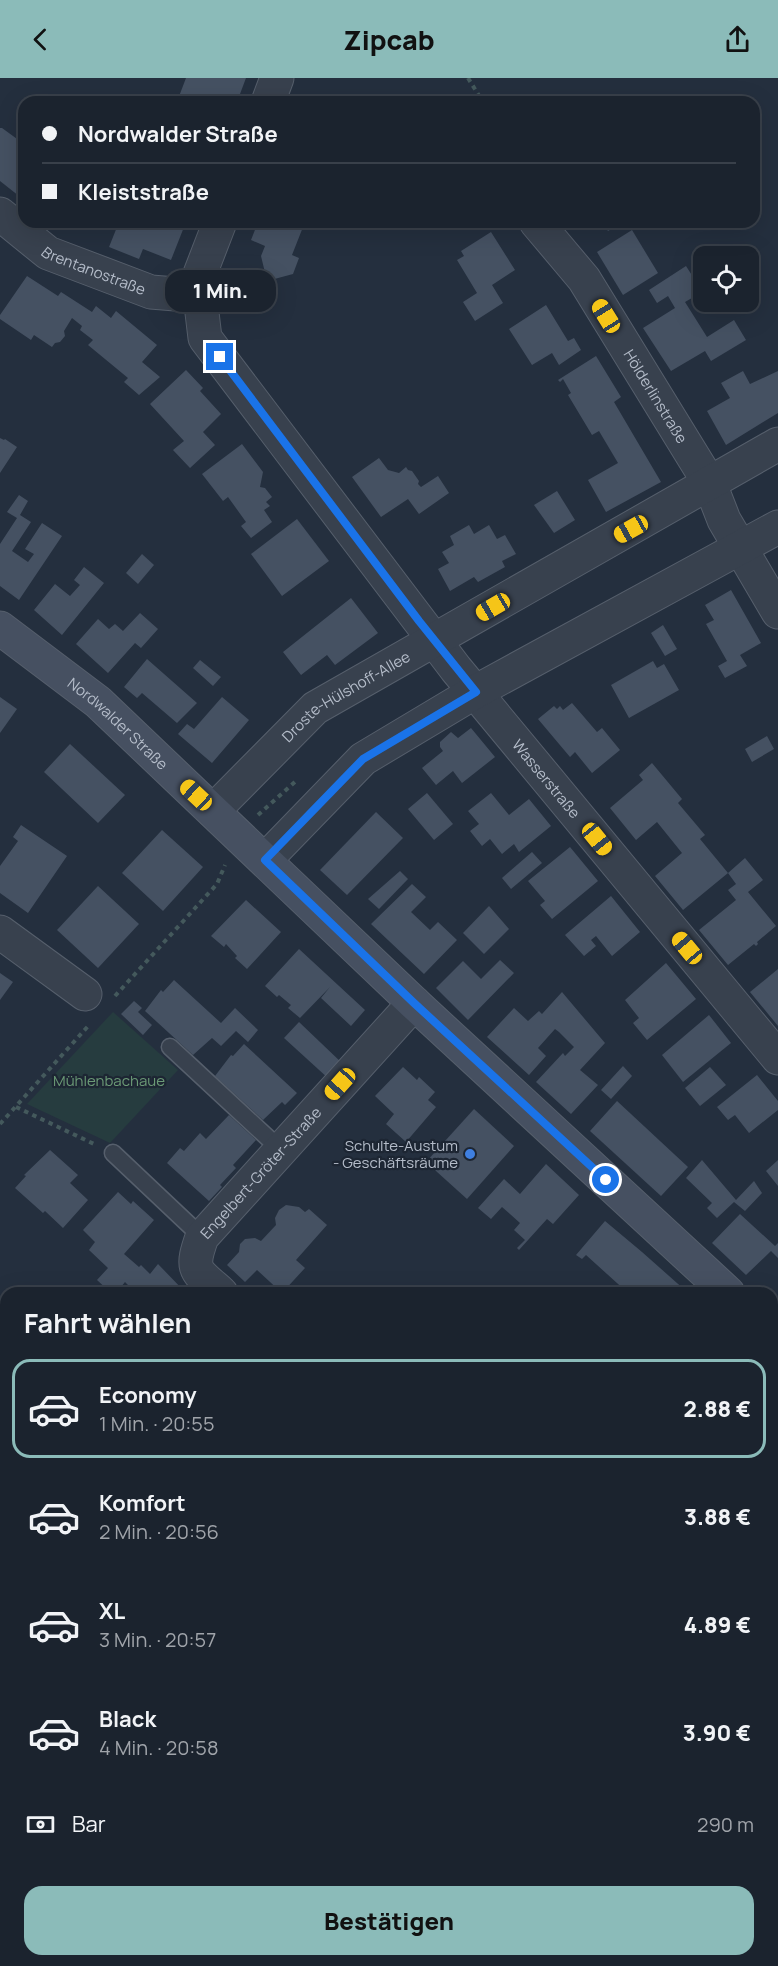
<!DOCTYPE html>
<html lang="de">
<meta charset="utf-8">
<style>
:root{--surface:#1b232e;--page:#282f3a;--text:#f1f3f6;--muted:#a0a4aa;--line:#39404a;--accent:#8bbbb9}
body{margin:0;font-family:Manrope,sans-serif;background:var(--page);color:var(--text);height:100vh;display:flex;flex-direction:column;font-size:22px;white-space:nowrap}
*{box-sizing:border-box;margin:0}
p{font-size:20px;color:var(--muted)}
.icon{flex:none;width:33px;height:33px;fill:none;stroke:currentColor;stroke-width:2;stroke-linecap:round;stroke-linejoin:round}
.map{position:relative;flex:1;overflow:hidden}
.panel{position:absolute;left:0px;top:1209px;width:778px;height:680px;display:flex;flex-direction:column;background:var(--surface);border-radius:18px 18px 0 0;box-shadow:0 6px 24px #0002,0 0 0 2px var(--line)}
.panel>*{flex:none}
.top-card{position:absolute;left:18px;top:18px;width:742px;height:132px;border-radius:18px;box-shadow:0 6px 24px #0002,0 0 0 2px var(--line);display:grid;align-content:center;height:132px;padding:0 24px;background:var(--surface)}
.buttons{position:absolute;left:693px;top:168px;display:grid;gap:12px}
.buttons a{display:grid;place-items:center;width:66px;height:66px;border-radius:12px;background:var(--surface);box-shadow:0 6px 24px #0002,0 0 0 2px var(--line);font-size:30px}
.end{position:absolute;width:27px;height:27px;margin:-14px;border:8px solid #1a73e8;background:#fff;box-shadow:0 0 0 3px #fff}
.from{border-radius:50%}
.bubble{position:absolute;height:42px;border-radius:18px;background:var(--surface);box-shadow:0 6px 24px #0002,0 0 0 2px var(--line);font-size:20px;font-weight:800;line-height:42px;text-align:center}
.car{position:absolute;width:18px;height:36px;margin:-18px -9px;border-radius:8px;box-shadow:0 0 4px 2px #0007;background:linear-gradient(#f5c518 24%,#345 0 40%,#f5c518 0 76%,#345 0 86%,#f5c518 0)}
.top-card b{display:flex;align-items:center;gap:21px;height:57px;font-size:22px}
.top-card b+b{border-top:2px solid var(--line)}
.top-card i{width:15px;height:15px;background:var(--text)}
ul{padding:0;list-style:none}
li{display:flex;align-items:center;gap:18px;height:99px;margin:0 12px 9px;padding:0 12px;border:3px solid transparent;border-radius:18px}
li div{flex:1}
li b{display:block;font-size:22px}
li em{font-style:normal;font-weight:800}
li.selected{border-color:var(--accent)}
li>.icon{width:54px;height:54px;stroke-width:1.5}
h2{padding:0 24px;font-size:27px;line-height:72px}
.pay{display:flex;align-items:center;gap:15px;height:66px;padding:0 24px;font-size:22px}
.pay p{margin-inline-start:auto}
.button{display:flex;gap:12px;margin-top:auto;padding:12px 24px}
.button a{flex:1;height:69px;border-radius:18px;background:var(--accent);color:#111;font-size:24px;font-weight:800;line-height:69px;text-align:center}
header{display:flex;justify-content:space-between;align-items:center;height:78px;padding:0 24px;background:var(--accent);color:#111;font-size:27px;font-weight:800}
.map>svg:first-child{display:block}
</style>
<header><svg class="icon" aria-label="back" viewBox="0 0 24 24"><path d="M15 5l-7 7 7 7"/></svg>Zipcab<svg class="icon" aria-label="share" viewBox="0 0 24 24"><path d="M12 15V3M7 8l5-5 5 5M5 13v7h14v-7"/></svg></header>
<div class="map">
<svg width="778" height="1888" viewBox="0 0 778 1888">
<rect width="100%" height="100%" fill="#242f3e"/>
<g fill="#263c3f">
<polygon points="113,934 178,992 110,1065 27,1026"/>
<polygon points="0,1513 6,1522 6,1823 0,1819"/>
<polygon points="526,1883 697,1882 699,1888 516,1888"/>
</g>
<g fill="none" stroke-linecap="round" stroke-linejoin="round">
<g stroke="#394c67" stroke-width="50">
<polyline points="0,1396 6,1404"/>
<polyline points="299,1882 302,1888"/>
</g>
</g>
<g fill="#455162">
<polygon points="186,0 246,0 237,24 174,24 175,20 178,21"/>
<polygon points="0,50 2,50 24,66 24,122 0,103"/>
<polygon points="119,144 128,144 144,150 146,144 186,144 171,182 143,171 139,181 109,169"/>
<polygon points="258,144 305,144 292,177 299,180 293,196 267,203 261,178 265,168 251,162"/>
<polygon points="602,144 623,144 608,153"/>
<polygon points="632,152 658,195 623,217 597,174"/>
<polygon points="491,154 515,192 492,207 503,225 475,243 463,224 477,215 457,182 464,178 461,173"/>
<polygon points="686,188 695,202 704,196 704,213 685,224 707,259 734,242 746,262 711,283 705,273 671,293 643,250 675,230 668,218 657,225 649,212"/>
<polygon points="27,198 58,218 61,214 92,234 96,228 111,240 116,233 157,267 142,284 160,299 139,317 124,304 128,300 88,267 93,262 80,252 82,248 72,240 64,253 65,258 60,264 55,265 52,269 34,257 31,262 0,241 0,237"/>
<polygon points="546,227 568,263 574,260 581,272 559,287 552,275 532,287 509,251"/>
<polygon points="596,278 621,319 614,324 661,404 606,434 588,402 618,385 599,353 592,357 568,317 571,315 563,301 560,304 558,302"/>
<polygon points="186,292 203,310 200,313 221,336 203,354 215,367 190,390 173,372 184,363 150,326"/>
<polygon points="743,293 750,306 778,293 778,335 726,367 707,333 730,320 721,305"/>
<polygon points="0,360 4,362 5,361 17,369 0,395"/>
<polygon points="242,366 263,394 260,409 265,410 272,419 266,424 270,428 264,432 272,444 251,460 241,448 246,444 228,419 223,423 202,396"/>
<polygon points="379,380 388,392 399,395 406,389 408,392 412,393 419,403 418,406 421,409 438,398 449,415 419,436 408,421 381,439 352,399"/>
<polygon points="557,413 575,442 554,455 534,427"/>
<polygon points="19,417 28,423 20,437 31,444 12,473 28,484 34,476 25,471 42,445 62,458 19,522 0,508 0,466 17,440 7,434"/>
<polygon points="297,441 329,483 282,518 251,476"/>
<polygon points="469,447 474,456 489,447 497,461 505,457 516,476 502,483 505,489 478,504 474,499 450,513 438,491 449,485 442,474 454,467 450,458"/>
<polygon points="142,476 154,487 138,506 126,495"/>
<polygon points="84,489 104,505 62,557 34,532 55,506 70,518 80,507 74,502"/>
<polygon points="731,512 761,565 740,577 747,588 725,600 718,588 727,583 706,546 714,542 705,527"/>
<polygon points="351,520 378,555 335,587 327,577 301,597 283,574"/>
<polygon points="140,535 158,551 141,570 135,565 108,595 76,566 98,541 109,551 115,546 123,553"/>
<polygon points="663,547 677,571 665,578 651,555"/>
<polygon points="147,581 197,625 177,645 142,615 137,620 124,609"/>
<polygon points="200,582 221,599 213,608 193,590"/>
<polygon points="653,583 657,590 664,586 679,612 629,640 611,607"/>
<polygon points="0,619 17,631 0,655"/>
<polygon points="222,619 249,642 212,685 178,656 187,646 194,651"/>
<polygon points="572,625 597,654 602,650 620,672 592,695 575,674 570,679 538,641 554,628 557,631 560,628 563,632"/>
<polygon points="471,650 495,679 462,705 453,693 436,707 422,690 443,673 440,669 440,664 451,654 458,660"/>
<polygon points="767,658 774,671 752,684 745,671"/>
<polygon points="70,666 125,717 98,745 44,694"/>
<polygon points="652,685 682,721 678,725 705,757 700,761 728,795 683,832 655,798 682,775 657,744 636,762 610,730 643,702 639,697"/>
<polygon points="427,715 453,746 434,762 408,731"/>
<polygon points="491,715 509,737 529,721 551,748 519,774 514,766 502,776 490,761 482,768 470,753 479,746 468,733"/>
<polygon points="376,734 403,760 347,817 320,792"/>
<polygon points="21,747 67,778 28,835 0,815 0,788 18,763 13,759"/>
<polygon points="162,752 203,789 163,833 122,795"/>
<polygon points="570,769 598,803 552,841 540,827 545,823 528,803"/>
<polygon points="532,774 542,785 511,811 502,800"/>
<polygon points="745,780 763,802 748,814 776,848 757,864 758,866 756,868 754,866 728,887 699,852 736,822 728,812 736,806 728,795"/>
<polygon points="400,793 408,801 379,831 368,821"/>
<polygon points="412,806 426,819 411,834 430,852 438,844 457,862 424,896 371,846"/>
<polygon points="98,808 139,846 98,890 57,852"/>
<polygon points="611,818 640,854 612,878 596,858 591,862 596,868 584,878 565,857"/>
<polygon points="246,822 281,854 247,891 235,880 237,878 226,866 224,869 211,858"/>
<polygon points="489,828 509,851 484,876 463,855"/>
<polygon points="299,871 365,932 351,948 321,920 330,909 300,940 288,930 291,927 279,917 277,919 265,908"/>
<polygon points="500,882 514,895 468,942 436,910 463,883 481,901"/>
<polygon points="666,885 696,921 647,962 633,945 639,940 625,922"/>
<polygon points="778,891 778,948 750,914"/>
<polygon points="0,895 13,904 0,922"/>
<polygon points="174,902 221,945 235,930 258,952 248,964 236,953 221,968 212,960 193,977 145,933 161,912 163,914"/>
<polygon points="562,914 605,965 580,992 598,1007 571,1036 536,1004 563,975 565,978 574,969 559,954 555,951 538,970 546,978 529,997 487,959 514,930 528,943 539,933 542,936"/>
<polygon points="134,923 142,930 138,934 152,947 143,957 121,936"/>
<polygon points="709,937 731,965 683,1004 662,977"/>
<polygon points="299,944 343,986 329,1001 284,960"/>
<polygon points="244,966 297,1015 285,1027 282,1024 263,1042 215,998 231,977 233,978"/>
<polygon points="623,988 632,998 611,1021 601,1012"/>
<polygon points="403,989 417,1002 419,999 435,1014 428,1022 436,1029 406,1064 386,1046 394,1036 375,1018"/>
<polygon points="710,989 726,1007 700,1028 685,1010"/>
<polygon points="757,997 778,1023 778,1032 749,1055 735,1037 728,1042 717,1029"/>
<polygon points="617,1023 688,1089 661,1118 590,1053"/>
<polygon points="474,1031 514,1068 467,1121 426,1084"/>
<polygon points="229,1037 256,1062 233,1087 236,1090 220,1107 222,1109 209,1123 167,1085 180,1070 184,1073 200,1055 206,1061"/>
<polygon points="50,1072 78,1097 70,1105 88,1122 63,1150 45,1133 43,1135 15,1110 26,1098 24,1097"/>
<polygon points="702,1082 736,1122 754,1103 762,1115 745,1133 734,1124 717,1140 707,1130 712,1125 686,1100"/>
<polygon points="778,1082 778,1108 766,1093"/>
<polygon points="546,1086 579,1117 553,1146 547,1141 519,1172 517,1170 525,1162 514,1152 520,1145 502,1129 491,1141 478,1130 504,1101 520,1116"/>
<polygon points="118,1114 131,1126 133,1123 154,1142 124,1176 139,1189 141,1187 150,1196 158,1186 186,1215 133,1215 134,1213 125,1204 116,1215 111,1215 97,1202 108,1190 89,1172 95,1164 83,1152"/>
<polygon points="286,1127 299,1129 305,1134 309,1131 327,1147 296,1182 305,1190 282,1215 257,1192 245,1204 227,1187 239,1174 240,1166 245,1161 255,1160 261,1163 276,1147 275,1140 279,1132"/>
<polygon points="740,1136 775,1168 778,1165 778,1180 771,1173 746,1197 712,1165"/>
<polygon points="605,1143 642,1174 686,1213 628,1215 586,1177 582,1181 576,1177"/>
<polygon points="778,1460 778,1509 775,1511 772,1507 772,1463"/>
<polygon points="772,1630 778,1641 778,1678 772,1681"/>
<polygon points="80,1882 132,1882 134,1885 131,1888 84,1888"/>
</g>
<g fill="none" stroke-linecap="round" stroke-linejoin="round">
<defs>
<g id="service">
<polyline points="170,969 281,1072"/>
<polyline points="113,1075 202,1159"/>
<polyline points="772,1737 778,1734"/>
<polyline points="772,1784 778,1791"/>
</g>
<g id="minor">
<polyline points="268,24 277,0"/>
<path id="s1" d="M0,136l48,39 103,39 49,4"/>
<path id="s2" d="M220,144l-22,57 7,59 251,331 322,389"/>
<path id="s3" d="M536,144l48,57 126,205 14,36 54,92"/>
<path id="s4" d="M213,733l102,-103 463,-264"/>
<polyline points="265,782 363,681 475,614 778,449"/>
<polyline points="0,854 85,916"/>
<path id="s5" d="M221,1215c-26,-23 -31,-22 -19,-56l212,-234"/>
</g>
<g id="tertiary">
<polyline points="772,1407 778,1403"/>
<polyline points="0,1879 6,1875"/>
</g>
<g id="secondary">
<path id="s6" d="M0,550l98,74 316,301 314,290"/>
<polyline points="772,1257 778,1262"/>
</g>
</defs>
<use href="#service" stroke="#565f6c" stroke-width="19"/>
<use href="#minor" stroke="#565f6c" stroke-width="35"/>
<use href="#tertiary" stroke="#565f6c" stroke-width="35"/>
<use href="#secondary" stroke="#565f6c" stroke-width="35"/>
<g stroke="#44595c" stroke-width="4" stroke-dasharray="4.5 4.5" stroke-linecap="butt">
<polyline points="468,0 483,24"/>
<polyline points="258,737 297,702"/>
<polyline points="115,918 217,806 225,787"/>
<polyline points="16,1029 94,1066"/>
<polyline points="0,1046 90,946"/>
<polyline points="0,1482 6,1491"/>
<polyline points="0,1696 6,1691"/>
<polyline points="247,1882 250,1888"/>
<polyline points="353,1882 355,1888"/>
</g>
<use href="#service" stroke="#38414e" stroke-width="16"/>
<use href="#minor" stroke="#38414e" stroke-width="33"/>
<use href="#tertiary" stroke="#38414e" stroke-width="33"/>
<use href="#secondary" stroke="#465061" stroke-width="33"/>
</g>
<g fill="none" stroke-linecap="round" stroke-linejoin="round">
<polyline stroke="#1a73e8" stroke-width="8" points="220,279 419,543 476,614 363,681 265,782 414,925 606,1102"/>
</g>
<circle fill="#3f7fe0" stroke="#1d2633" stroke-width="2" cx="470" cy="1076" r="6"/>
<g text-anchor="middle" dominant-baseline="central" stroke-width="4.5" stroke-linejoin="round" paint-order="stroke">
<g font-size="15" fill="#b4bcc9" stroke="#1d2633">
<text stroke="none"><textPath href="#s1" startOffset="111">Brentanostraße</textPath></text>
<text stroke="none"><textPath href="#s3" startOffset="212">Hölderlinstraße</textPath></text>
<text stroke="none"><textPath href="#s4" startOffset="177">Droste-Hülshoff-Allee</textPath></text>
<text stroke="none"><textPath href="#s6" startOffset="152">Nordwalder Straße</textPath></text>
<text stroke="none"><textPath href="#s2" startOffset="678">Wasserstraße</textPath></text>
<text stroke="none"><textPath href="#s5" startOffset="154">Engelbert-Gröter-Straße</textPath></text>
</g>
<g font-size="15" fill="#6b9a76" stroke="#1d2633">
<text x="109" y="1002">Mühlenbachaue</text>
</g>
<g font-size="15" fill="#b4bcc9" stroke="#1d2633" text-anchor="end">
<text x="458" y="1067">Schulte-Austum<tspan x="458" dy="17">- Geschäftsräume</tspan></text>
</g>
</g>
</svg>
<div class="buttons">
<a><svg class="icon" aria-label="locate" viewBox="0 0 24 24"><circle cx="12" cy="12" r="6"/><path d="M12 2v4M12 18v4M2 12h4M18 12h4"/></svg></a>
</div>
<i class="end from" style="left:606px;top:1102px"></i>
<i class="end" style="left:220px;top:279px"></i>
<div class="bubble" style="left:165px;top:192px;width:111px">1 Min.</div>
<i class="car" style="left:606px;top:238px;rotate:328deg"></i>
<i class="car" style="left:631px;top:451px;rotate:241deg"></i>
<i class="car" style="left:493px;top:529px;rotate:240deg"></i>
<i class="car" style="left:196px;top:717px;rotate:313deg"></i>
<i class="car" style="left:597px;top:761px;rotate:141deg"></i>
<i class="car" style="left:687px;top:870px;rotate:320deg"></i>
<i class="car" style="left:340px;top:1006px;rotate:222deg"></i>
<div class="top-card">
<b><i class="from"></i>Nordwalder Straße</b>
<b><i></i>Kleiststraße</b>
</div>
<section class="panel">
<h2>Fahrt wählen</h2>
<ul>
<li class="selected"><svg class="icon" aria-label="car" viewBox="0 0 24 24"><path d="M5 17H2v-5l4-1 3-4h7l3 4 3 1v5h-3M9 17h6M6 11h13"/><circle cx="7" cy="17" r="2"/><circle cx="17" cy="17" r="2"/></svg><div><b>Economy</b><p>1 Min. · 20:55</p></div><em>2.88 €</em></li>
<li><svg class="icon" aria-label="car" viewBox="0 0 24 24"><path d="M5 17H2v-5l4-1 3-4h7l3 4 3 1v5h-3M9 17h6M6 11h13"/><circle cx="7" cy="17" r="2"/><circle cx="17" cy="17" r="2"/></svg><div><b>Komfort</b><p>2 Min. · 20:56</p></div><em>3.88 €</em></li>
<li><svg class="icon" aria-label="car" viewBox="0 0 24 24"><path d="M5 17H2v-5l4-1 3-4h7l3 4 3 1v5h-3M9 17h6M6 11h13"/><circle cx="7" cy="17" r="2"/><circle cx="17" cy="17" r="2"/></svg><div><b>XL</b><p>3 Min. · 20:57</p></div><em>4.89 €</em></li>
<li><svg class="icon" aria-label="car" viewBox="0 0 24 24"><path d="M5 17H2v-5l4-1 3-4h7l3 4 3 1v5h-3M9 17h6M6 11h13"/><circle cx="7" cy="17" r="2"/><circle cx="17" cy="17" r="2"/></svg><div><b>Black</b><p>4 Min. · 20:58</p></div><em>3.90 €</em></li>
</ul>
<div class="pay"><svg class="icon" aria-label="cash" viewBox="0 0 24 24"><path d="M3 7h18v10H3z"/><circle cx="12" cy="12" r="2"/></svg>Bar<p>290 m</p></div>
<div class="button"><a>Bestätigen</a></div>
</section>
</div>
